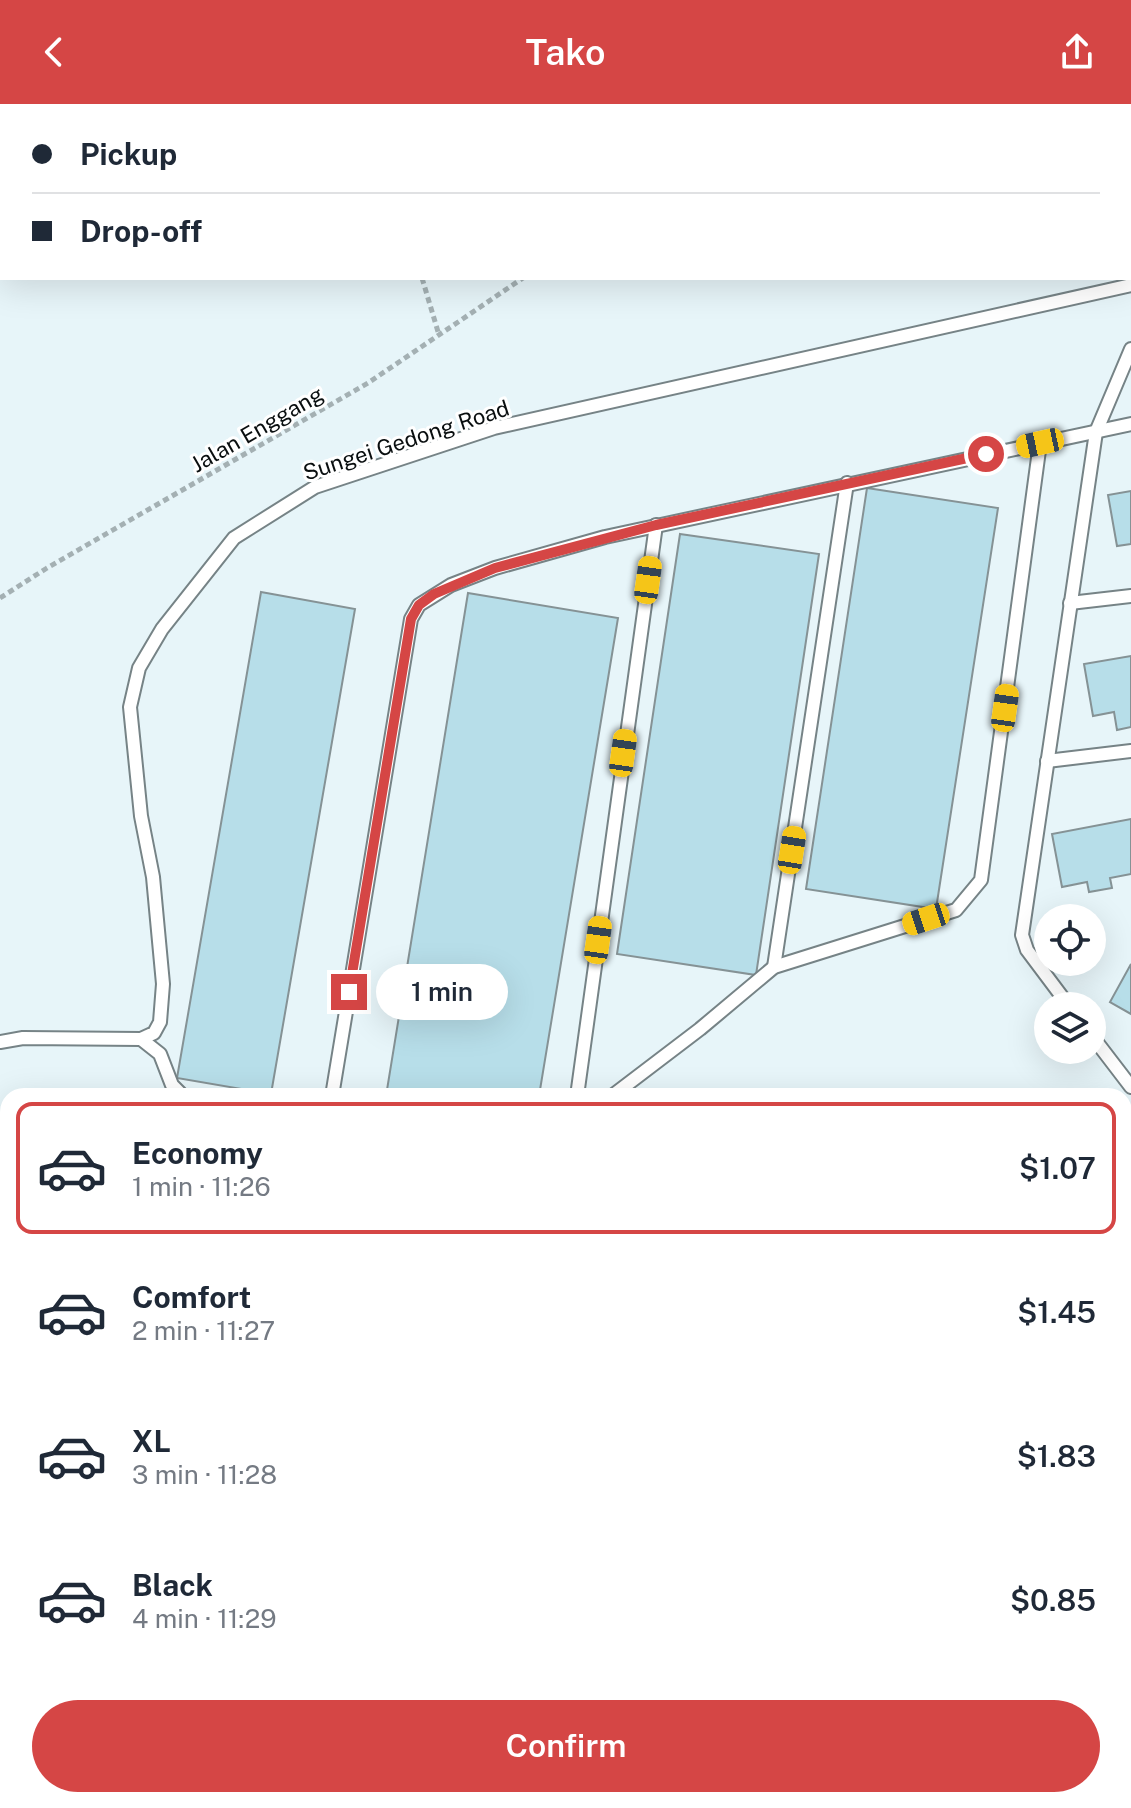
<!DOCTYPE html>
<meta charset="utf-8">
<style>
:root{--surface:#fff;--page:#f6f6f7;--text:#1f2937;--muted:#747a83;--line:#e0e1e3;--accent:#d54645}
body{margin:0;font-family:"Public Sans",sans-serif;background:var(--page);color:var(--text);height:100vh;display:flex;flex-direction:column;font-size:30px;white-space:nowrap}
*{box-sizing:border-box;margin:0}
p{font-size:26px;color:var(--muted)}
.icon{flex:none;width:44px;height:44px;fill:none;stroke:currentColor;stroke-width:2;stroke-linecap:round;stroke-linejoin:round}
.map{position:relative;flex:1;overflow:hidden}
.panel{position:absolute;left:0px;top:984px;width:1132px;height:720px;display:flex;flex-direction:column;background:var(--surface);border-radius:24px 24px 0 0;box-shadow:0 8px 32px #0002}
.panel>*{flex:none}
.guide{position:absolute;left:0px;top:0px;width:1132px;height:176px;box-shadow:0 8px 32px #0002;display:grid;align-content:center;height:176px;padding:0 32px;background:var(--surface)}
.tools{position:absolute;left:1034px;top:800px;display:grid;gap:16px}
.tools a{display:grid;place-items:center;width:72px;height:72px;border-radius:50%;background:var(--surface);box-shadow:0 8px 32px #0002;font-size:40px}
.end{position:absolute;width:36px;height:36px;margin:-18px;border:10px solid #d54645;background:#fff;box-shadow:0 0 0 4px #fff}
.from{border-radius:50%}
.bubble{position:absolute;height:56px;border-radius:28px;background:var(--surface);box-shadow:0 8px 32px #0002;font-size:26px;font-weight:600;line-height:56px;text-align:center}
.car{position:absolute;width:24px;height:48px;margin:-24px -12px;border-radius:10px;box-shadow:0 0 6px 2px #0007;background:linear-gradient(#f5c518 24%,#345 0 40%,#f5c518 0 76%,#345 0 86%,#f5c518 0)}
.guide b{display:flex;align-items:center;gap:28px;height:76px;font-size:30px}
.guide b+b{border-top:2px solid var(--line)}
.guide i{width:20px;height:20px;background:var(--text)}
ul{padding:14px 0 0;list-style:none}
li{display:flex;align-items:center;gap:24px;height:132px;margin:0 16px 12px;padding:0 16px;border:4px solid transparent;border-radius:16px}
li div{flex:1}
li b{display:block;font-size:30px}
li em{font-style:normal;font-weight:600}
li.active{border-color:var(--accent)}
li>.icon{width:72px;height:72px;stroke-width:1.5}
.primary-button{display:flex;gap:16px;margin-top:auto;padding:16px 32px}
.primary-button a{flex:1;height:92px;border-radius:48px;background:var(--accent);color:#fff;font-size:32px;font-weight:600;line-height:92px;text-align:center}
header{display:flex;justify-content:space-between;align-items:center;height:104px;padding:0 32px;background:var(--accent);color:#fff;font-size:36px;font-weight:600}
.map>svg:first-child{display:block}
</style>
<header><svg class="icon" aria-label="back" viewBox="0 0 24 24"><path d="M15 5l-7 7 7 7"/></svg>Tako<svg class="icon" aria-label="share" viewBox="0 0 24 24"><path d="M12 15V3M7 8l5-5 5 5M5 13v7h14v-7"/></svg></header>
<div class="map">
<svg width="1131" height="1704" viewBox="0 0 1131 1704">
<rect width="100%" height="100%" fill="#e7f5f9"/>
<g fill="#cda8a4">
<polygon points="417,0 880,0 873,2"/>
<polygon points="1124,1264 1131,1273 1131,1704 883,1704 855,1697 1124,1696"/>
<polygon points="158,1696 529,1696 533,1704 161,1704"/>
</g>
<g fill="#b7dee9" stroke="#859295" stroke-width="2">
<polygon points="867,384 998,404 936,805 806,785"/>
<polygon points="1131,387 1131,440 1117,442 1108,391"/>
<polygon points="680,430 819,450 756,871 617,850"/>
<polygon points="261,488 355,505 271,990 177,974"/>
<polygon points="468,489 618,514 539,992 386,992"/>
<polygon points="1131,552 1131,623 1117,626 1114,608 1093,612 1084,560"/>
<polygon points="1131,715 1131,770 1110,774 1112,784 1089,788 1087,778 1062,783 1052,730"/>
<polygon points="1131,860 1131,910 1110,898"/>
</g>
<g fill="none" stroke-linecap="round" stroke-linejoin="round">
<defs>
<g id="lane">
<polyline points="1070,499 1131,492"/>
<polyline points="1047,657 1131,647"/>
<polyline points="774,863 847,379"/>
<polyline points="1069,902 1027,846 1022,831 1096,328 1131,245"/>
<polyline points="1092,932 1131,983"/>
<polyline points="141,935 160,950 172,981 183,992"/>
<polyline points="0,938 23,934 141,935 154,929 160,918 163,880 153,773 141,712 130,603 139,564 162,525 234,434 315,383 494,324 1131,181"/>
<polyline points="332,992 411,515 419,501 451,481 495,464 605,433 1131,320"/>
<polyline points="577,992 656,421"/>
<polyline points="612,992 700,925 774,863 956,806 981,776 1040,339"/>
<polyline points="0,1409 8,1433"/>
<polyline points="102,1696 106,1704"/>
</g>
</defs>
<use href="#lane" stroke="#768386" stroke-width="16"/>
<g stroke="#a4b0b3" stroke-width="5" stroke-dasharray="6 4" stroke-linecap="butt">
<polyline points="368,0 368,2"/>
<polyline points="1042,2 1049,0"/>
<polyline points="422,174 439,231"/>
<polyline points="0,494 47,464 368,279 523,174"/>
<polyline points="0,1097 8,1099"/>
<polyline points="784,1696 791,1704"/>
<polyline points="61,1704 62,1696"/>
</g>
<use href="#lane" stroke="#fff" stroke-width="12"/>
</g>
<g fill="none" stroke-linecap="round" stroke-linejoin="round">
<polyline stroke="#d54645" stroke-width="10" points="349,888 411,515 419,501 434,490 495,464 656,421 986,350"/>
</g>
<g text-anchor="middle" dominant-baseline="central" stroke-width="6" stroke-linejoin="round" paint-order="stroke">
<g font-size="22" fill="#090e0f" stroke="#fff">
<text transform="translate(257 325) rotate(-30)">Jalan Enggang</text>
<text transform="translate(406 336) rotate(-18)">Sungei Gedong Road</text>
</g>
</g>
</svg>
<div class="tools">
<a><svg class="icon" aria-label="locate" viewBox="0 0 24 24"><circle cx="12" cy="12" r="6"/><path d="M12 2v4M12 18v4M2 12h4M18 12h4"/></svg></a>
<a><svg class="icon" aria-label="layers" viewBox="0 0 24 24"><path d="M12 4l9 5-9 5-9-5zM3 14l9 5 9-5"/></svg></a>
</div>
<i class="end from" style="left:986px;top:350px"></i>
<i class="end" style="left:349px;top:888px"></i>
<div class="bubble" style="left:376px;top:860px;width:132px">1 min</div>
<i class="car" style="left:1040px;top:339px;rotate:258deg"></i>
<i class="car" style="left:648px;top:476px;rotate:8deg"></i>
<i class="car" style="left:1005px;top:604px;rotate:8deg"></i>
<i class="car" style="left:623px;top:649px;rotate:8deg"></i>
<i class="car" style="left:792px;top:746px;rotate:9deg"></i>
<i class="car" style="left:926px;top:815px;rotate:252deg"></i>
<i class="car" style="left:598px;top:836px;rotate:8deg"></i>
<div class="guide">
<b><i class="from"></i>Pickup</b>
<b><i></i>Drop-off</b>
</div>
<section class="panel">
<ul>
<li class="active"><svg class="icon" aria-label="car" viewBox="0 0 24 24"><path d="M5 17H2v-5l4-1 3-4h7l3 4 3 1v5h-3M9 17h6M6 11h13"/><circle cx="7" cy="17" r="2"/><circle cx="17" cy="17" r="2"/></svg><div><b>Economy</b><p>1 min · 11:26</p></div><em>$1.07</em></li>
<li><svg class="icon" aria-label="car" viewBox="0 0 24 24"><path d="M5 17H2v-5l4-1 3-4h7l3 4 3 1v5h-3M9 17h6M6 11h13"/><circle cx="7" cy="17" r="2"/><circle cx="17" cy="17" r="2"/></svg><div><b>Comfort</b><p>2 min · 11:27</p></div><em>$1.45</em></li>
<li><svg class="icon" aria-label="car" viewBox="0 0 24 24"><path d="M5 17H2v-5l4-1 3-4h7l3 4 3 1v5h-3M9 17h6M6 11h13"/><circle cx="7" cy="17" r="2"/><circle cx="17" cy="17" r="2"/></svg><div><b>XL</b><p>3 min · 11:28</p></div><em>$1.83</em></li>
<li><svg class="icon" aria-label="car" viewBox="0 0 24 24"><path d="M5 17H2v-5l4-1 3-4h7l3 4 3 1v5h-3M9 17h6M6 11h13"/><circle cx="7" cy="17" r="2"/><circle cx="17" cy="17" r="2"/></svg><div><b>Black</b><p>4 min · 11:29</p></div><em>$0.85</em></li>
</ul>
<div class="primary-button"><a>Confirm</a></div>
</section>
</div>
